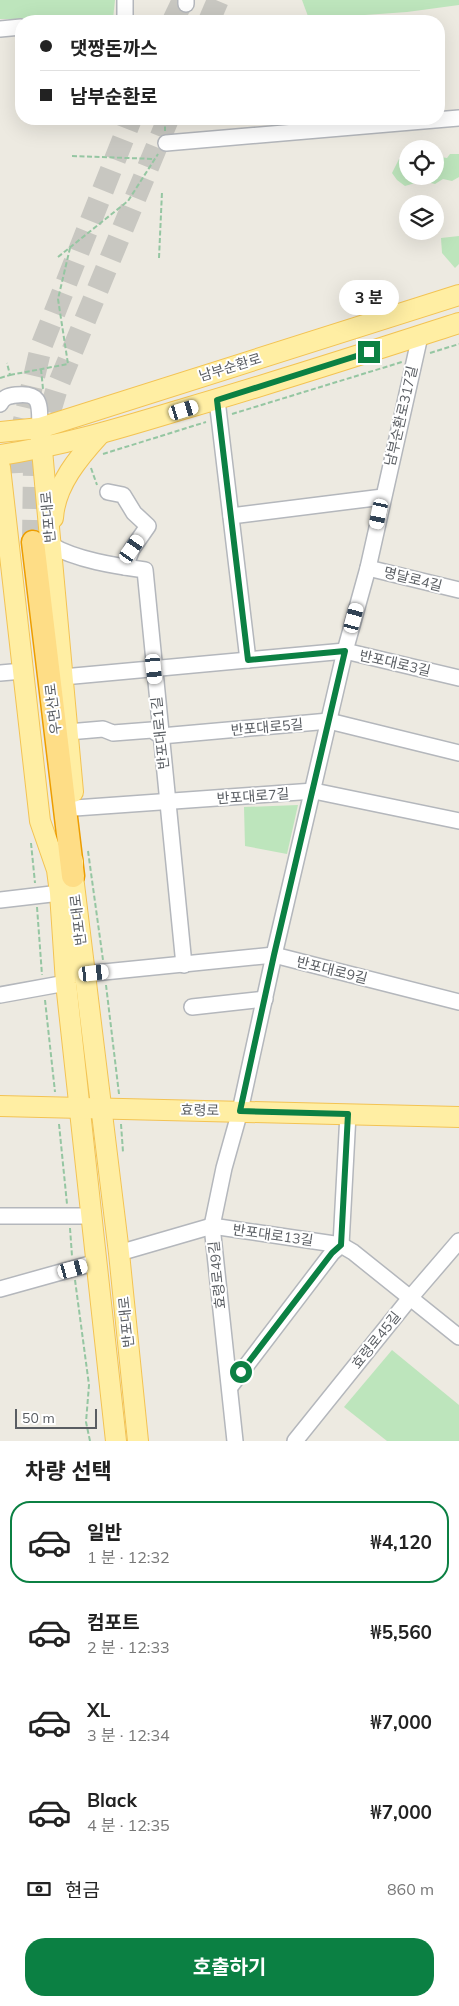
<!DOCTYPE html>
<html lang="ko">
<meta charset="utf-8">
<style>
:root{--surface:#fff;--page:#f2f2f2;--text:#222;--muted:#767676;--line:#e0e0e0;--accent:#0b8043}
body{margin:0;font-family:Mulish,"Noto Sans KR",sans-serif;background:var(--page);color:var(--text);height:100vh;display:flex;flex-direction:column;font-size:19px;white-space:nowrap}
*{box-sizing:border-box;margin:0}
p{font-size:16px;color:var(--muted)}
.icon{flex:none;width:28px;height:28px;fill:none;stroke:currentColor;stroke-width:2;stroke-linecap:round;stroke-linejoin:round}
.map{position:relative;height:1441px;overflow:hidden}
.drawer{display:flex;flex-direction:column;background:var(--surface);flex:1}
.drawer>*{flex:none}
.hud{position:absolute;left:15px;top:15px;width:430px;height:110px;border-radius:20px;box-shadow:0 5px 20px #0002;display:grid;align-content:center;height:110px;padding:0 25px;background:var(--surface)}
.buttons{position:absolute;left:399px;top:140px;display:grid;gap:10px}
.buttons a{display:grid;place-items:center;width:45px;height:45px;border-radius:50%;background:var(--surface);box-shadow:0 5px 20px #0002;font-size:25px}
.scale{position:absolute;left:15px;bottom:12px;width:82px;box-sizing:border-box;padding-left:5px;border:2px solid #595d62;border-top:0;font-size:14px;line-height:18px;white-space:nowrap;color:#595d62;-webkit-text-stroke:4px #fff;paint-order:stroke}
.end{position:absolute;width:22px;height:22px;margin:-11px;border:6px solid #0b8043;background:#fff;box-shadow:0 0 0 2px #fff}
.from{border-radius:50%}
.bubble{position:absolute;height:35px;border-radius:18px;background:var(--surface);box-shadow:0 5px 20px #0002;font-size:16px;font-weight:700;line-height:35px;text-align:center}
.car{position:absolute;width:15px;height:30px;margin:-15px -8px;border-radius:6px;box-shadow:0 0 4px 1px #0007;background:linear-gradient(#fff 24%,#345 0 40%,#fff 0 76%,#345 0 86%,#fff 0)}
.hud b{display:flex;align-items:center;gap:18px;height:48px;font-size:19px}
.hud b+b{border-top:1px solid var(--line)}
.hud i{width:12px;height:12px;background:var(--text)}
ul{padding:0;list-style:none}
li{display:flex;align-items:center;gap:15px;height:82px;margin:0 10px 8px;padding:0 15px;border:2px solid transparent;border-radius:20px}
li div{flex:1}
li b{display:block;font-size:19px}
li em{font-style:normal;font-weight:700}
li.selected{border-color:var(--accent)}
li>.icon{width:45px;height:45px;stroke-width:1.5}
h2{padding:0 25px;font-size:22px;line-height:60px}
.pay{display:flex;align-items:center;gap:12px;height:55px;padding:0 25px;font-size:19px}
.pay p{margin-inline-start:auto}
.cta{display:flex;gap:10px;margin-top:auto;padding:10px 25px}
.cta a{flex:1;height:58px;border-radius:20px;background:var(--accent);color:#fff;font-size:20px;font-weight:700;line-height:58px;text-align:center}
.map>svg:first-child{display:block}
</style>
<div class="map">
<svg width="459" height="1441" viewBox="0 0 459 1441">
<rect width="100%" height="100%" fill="#edeae1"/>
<g fill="#bde5bc">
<polygon points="0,0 115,0 113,19 0,19"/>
<polygon points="302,0 459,0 459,5 407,12 309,19"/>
<polygon points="450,154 459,154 459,177 452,181 443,179 435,184 422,181 405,186 397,180 392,173 399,159 407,159 408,176 435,176 435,156 447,158"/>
<polygon points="459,236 459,264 455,268 442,253 441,238"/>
<polygon points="298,805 287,854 245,846 244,807"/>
<polygon points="392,1350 459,1405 459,1441 387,1441 344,1407"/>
</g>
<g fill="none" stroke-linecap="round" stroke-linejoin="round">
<g stroke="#c8c7c1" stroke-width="22" stroke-dasharray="22 11" stroke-linecap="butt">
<polyline points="173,21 183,0"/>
<polyline points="209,21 218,0"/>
<polyline points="19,473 18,446 41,347 131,119"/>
<polyline points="33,542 34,465 57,388 168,119"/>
</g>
<defs>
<g id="minor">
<polyline points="125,0 125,21"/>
<polyline points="186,4 186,0"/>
<polyline points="0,29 21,27"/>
<polyline points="166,143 459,118"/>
<polyline points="217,400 248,660"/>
<path d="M0,404c4,-7 8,-8 16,-9 27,-3 23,11 24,33"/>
<polyline points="108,492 123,495 134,513 148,526 132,549 125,567"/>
<polyline points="231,516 383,497"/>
<path d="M51,545c25,15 65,21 94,25l39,395"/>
<polyline points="368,568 459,590"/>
<polyline points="0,673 23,671"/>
<polyline points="63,677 345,651 459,678"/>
<polyline points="68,732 103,729 113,733 152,730 161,736 329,721 459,753"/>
<polyline points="75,808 314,791 459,821"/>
<polyline points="0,900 60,893"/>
<polyline points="84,974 274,955 459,1002"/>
<polyline points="0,995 66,983"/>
<polyline points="192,1007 265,999"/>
<polyline points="0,1216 91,1216"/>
<polyline points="119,1253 212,1226 341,1245 353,1252 459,1337"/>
<polyline points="0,1289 97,1262"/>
<polyline points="230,1387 332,1253 341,1245 348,1114"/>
<polyline points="235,1441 212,1226 224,1168 240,1111 274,955 345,651 368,568 420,336"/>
<polyline points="295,1441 410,1298 459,1241"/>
</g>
<g id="major">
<polyline points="40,428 73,792"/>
<polyline points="0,432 40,428 459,295"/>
<path d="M0,455c62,-9 120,-27 180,-45 94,-27 186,-57 279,-87"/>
<polyline points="0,467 40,821 57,870 60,893 66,983 116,1441"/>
<path d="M53,518c2,-33 26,-61 47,-84"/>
<polyline points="73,861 73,876 119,1253 138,1441"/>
<polyline points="0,1106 459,1117"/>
</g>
<polyline id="highway" points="33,542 73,876"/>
</defs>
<use href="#minor" stroke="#b4b7bc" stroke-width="18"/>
<use href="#major" stroke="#f3c353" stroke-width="22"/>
<use href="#highway" stroke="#ed9d00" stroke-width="25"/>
<g stroke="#95c6a2" stroke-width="2" stroke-dasharray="5 2.5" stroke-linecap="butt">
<polyline points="165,119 165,131"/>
<polyline points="72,156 155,159"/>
<polyline points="58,257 128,201 158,154"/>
<polyline points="159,258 162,192"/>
<polyline points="430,353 459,344"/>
<polyline points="41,369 43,389"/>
<polyline points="10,375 68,364 58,299 70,248"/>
<polyline points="0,378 10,375 7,363"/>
<polyline points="232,414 402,362"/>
<polyline points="103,454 206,422"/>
<polyline points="91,468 97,485"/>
<polyline points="31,843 35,883"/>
<polyline points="88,851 103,960"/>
<polyline points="37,907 42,975"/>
<polyline points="106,985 119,1094"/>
<polyline points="45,1000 55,1092"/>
<polyline points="59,1124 67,1204"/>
<polyline points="121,1124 123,1152"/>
<polyline points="70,1228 72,1256"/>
<polyline points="75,1280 89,1385 86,1422 90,1441"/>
</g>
<use href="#minor" stroke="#fff" stroke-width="15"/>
<use href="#major" stroke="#ffeea3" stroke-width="20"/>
<use href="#highway" stroke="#fedd86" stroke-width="22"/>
</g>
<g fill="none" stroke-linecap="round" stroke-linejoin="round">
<polyline stroke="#0b8043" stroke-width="6" points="241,1372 332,1253 341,1245 348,1114 240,1111 274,955 345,651 248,660 217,400 369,352"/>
</g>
<g text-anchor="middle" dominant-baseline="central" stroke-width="4" stroke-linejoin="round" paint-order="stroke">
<g font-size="14" fill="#595d62" stroke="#fff">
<text transform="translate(230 367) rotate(-17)">남부순환로</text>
<text transform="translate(401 416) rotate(-77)">남부순환로317길</text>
<text transform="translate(48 517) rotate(-95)">반포대로</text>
<text transform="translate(413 579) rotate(14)">명달로4길</text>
<text transform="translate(395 663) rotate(13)">반포대로3길</text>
<text transform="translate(53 709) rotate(-97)">우면산로</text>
<text transform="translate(267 727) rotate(-5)">반포대로5길</text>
<text transform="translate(160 733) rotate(-96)">반포대로1길</text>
<text transform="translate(253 796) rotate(-4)">반포대로7길</text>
<text transform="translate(78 920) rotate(-97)">반포대로</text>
<text transform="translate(332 970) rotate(14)">반포대로9길</text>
<text transform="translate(200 1110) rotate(1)">효령로</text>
<text transform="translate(273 1235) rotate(8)">반포대로13길</text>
<text transform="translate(217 1275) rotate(-96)">효령로49길</text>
<text transform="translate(126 1322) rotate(-96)">반포대로</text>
<text transform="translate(376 1340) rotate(-51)">효령로45길</text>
</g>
</g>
</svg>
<div class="buttons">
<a><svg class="icon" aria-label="locate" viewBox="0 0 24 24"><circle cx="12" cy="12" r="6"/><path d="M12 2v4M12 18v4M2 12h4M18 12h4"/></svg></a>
<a><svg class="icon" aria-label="layers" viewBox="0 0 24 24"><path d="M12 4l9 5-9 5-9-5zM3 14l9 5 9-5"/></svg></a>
</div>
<div class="scale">50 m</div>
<i class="end from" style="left:241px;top:1372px"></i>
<i class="end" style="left:369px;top:352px"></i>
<div class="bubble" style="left:339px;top:280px;width:60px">3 분</div>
<i class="car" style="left:184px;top:410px;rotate:73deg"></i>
<i class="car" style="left:379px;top:514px;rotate:192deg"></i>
<i class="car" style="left:132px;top:549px;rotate:35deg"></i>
<i class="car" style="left:354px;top:618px;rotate:15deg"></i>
<i class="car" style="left:154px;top:669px;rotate:174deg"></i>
<i class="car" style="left:94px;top:973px;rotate:84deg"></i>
<i class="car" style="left:73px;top:1269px;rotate:75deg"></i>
<div class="hud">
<b><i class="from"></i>댓짱돈까스</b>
<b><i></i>남부순환로</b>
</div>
</div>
<section class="drawer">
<h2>차량 선택</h2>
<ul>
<li class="selected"><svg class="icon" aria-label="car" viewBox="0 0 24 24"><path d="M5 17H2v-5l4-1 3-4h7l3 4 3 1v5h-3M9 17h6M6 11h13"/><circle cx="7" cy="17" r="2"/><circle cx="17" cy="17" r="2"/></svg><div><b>일반</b><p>1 분 · 12:32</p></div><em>₩4,120</em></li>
<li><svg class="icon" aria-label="car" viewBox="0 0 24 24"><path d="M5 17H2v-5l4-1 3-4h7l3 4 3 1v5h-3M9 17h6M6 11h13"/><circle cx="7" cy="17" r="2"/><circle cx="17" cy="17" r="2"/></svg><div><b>컴포트</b><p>2 분 · 12:33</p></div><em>₩5,560</em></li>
<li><svg class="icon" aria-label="car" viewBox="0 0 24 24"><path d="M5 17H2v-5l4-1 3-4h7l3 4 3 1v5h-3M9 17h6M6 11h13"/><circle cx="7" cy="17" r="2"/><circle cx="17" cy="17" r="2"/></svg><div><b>XL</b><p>3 분 · 12:34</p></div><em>₩7,000</em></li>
<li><svg class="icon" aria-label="car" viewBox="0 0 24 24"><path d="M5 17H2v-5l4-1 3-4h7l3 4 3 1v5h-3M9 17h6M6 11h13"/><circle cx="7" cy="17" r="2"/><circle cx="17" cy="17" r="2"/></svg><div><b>Black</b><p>4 분 · 12:35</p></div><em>₩7,000</em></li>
</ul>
<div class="pay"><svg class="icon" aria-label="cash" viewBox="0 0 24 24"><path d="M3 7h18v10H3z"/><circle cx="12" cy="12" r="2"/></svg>현금<p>860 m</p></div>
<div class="cta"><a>호출하기</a></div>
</section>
